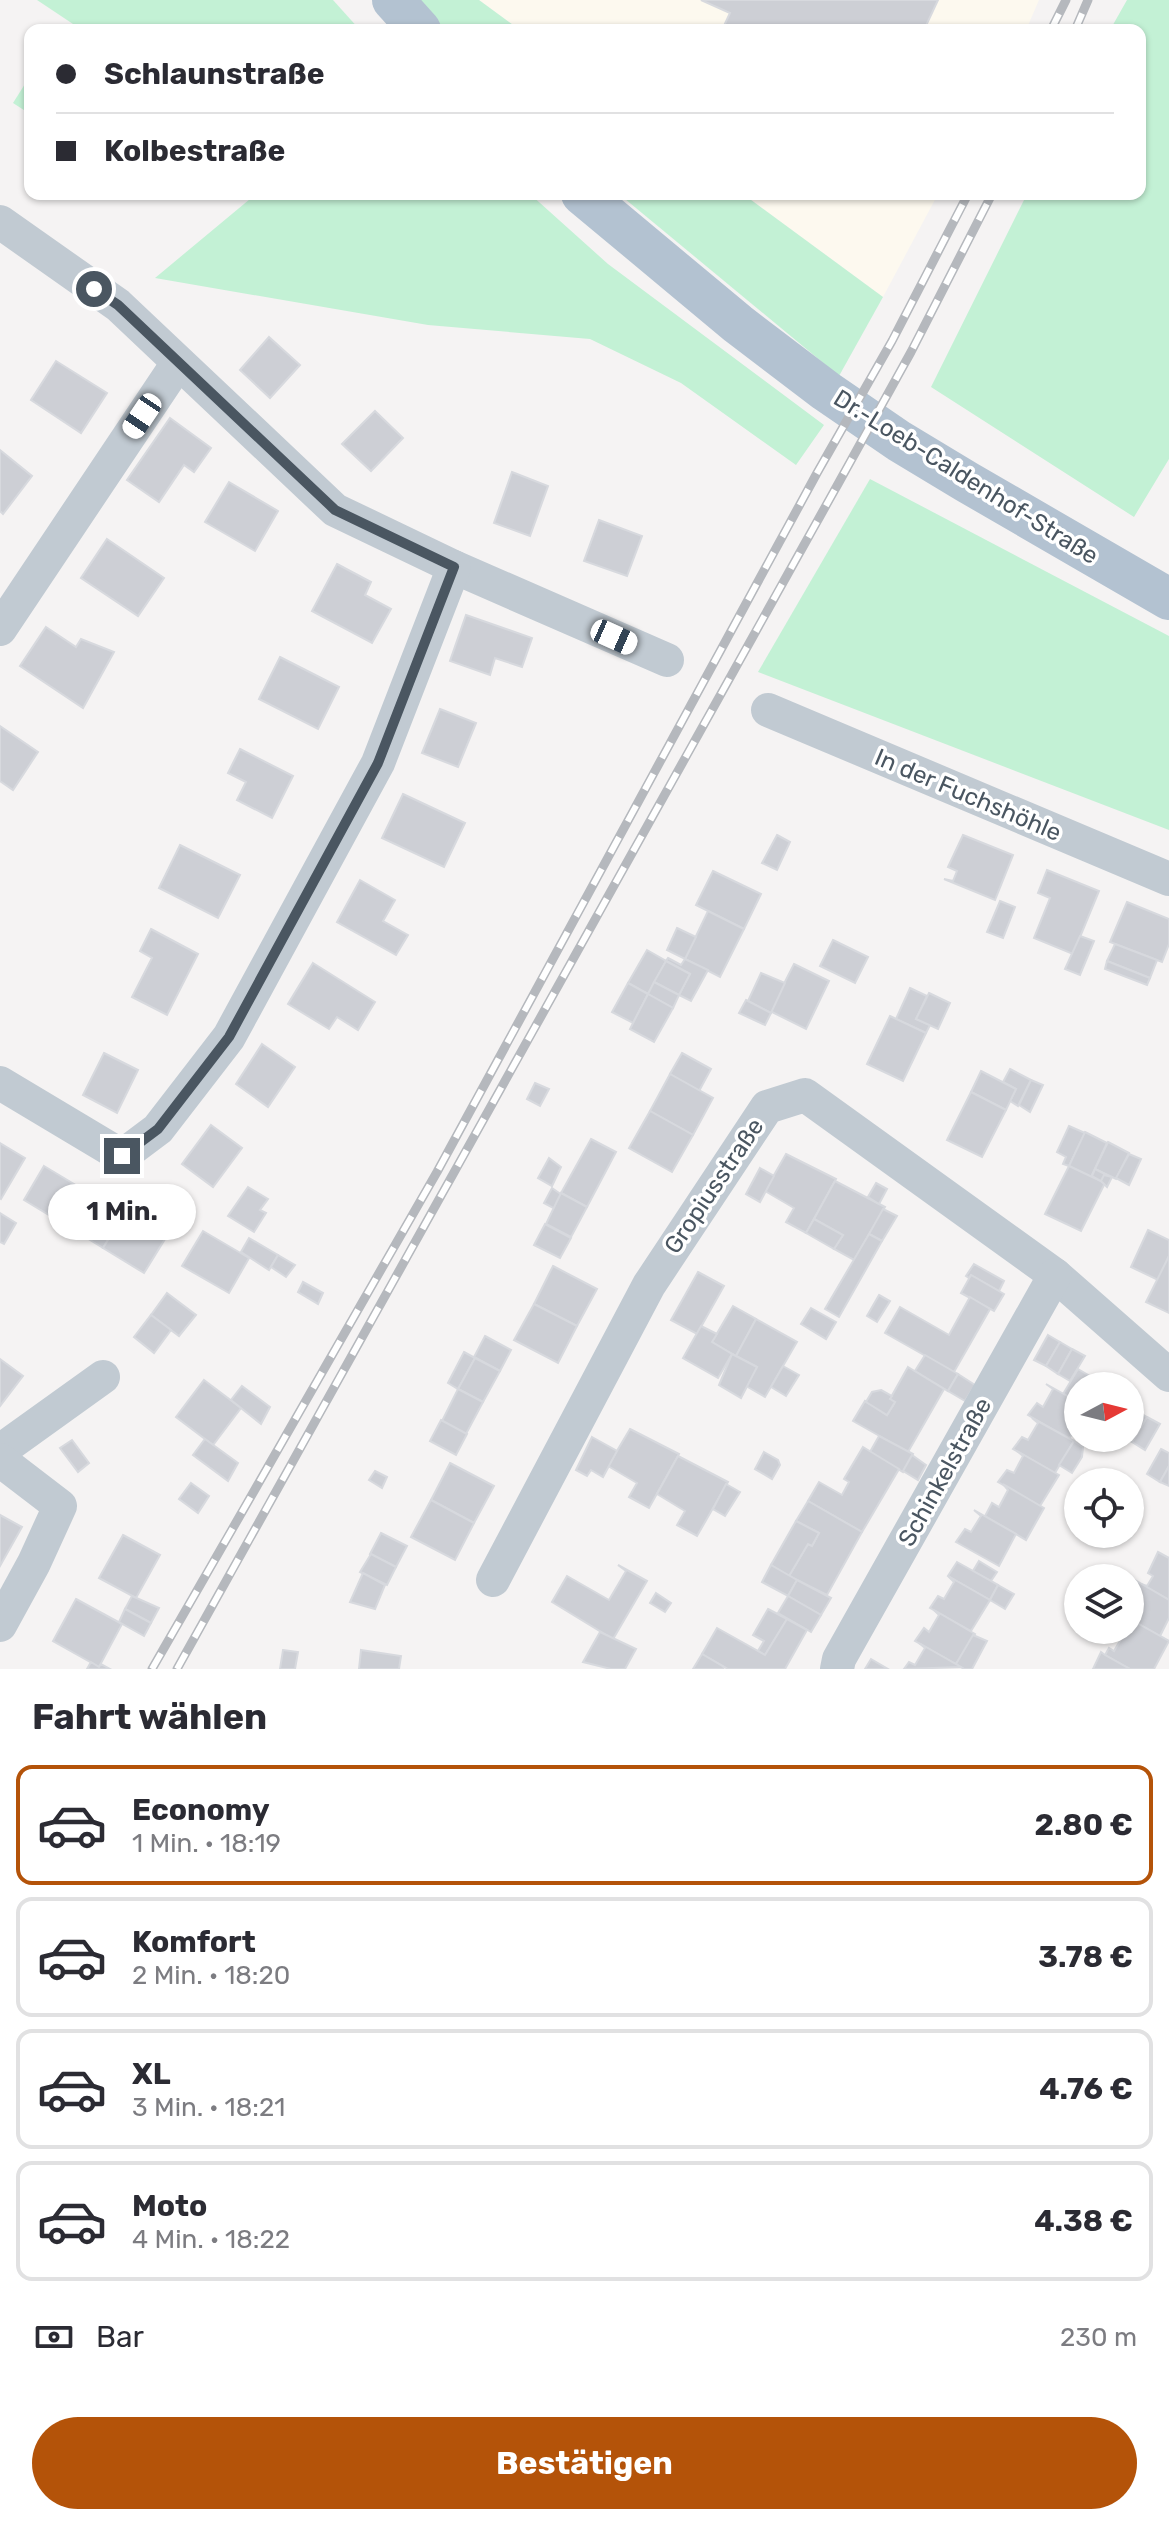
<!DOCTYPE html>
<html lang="de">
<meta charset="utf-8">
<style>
:root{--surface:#fff;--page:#f7f7f7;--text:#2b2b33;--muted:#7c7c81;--line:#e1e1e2;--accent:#b45309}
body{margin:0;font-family:Rubik,sans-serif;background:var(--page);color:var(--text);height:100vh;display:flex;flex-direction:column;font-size:30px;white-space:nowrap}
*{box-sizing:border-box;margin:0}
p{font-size:26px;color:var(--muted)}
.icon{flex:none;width:44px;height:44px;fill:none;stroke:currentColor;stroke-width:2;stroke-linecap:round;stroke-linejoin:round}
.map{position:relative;height:1669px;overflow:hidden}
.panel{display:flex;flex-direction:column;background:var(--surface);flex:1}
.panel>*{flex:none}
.top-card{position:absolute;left:24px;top:24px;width:1122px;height:176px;border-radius:16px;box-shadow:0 2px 6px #0004;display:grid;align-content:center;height:176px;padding:0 32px;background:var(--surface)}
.needle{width:52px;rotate:83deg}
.buttons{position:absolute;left:1064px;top:1372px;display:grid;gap:16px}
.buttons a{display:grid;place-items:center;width:80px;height:80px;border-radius:50%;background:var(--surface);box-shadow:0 2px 6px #0004;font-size:40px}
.end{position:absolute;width:36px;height:36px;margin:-18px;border:10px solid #4a5661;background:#fff;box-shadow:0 0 0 4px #fff}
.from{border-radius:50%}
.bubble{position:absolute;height:56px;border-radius:28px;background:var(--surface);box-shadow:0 2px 6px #0004;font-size:26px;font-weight:700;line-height:56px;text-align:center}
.car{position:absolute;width:24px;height:48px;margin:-24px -12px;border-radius:10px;box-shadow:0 0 6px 2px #0007;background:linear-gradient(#fff 24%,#345 0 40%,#fff 0 76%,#345 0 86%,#fff 0)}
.top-card b{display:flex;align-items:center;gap:28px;height:76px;font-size:30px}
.top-card b+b{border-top:2px solid var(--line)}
.top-card i{width:20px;height:20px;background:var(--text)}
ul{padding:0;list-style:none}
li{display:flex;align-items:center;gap:24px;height:120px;margin:0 16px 12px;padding:0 16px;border:4px solid var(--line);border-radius:16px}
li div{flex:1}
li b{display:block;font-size:30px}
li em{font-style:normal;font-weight:700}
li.current{border-color:var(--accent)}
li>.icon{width:72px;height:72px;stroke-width:1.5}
h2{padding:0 32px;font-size:36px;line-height:96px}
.pay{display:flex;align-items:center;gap:20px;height:88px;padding:0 32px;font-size:30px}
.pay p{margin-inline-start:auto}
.action{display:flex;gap:16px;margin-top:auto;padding:16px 32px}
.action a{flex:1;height:92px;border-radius:48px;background:var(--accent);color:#fff;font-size:32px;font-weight:700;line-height:92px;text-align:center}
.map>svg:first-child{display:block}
</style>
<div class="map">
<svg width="1169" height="1669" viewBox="0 0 1169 1669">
<rect width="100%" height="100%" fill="#f5f3f3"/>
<g fill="#fdf9ef">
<polygon points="479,0 1039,0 1026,30 520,30"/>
<polygon points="743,194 938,194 883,297"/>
</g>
<g fill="#c3f1d5">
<polygon points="37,0 333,0 360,30 82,30"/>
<polygon points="416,0 479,0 520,30 444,30"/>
<polygon points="1127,0 1169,0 1169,459 1134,517 931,387 1027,194 1140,194 1140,30 1110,30"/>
<polygon points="30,76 30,114 13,103"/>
<polygon points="256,194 530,194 608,264 824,425 796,465 681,383 590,339 428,325 155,278"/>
<polygon points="619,194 743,194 883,297 839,376"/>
<polygon points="870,479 1169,636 1169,830 758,672"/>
</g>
<g fill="#cdcfd5" stroke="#d7d9de" stroke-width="2">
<polygon points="701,0 938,0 924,30 722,30 730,13"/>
<polygon points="269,337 300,365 270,398 240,370"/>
<polygon points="56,361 107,393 81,433 31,400"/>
<polygon points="375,411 403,438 371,471 342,444"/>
<polygon points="170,418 211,448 194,472 184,465 159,502 127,480"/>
<polygon points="0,450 32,476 3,514 0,511"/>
<polygon points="512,472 548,486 530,536 494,523"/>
<polygon points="229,482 278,511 255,551 205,522"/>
<polygon points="599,520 642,536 627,576 584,561"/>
<polygon points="107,539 164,578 138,616 81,578"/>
<polygon points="337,564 371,582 365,595 391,609 372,643 312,611"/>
<polygon points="466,615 532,638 522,667 495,658 490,675 450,661"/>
<polygon points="46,627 76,647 81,639 114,652 83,708 20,666"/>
<polygon points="280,657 339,687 318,729 259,699"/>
<polygon points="440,709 476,723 458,767 422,753"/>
<polygon points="0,726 38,752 13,790 0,781"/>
<polygon points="240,749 293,776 272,818 237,800 246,782 228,773"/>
<polygon points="403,794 465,823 444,867 382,838"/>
<polygon points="777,835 790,842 777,870 762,863"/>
<polygon points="963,835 1013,855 995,900 944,879 953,881 957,871 948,867"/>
<polygon points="180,845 240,875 218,918 159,888"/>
<polygon points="1047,870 1099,891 1073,954 1034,938 1050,898 1038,893"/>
<polygon points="713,871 761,894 744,929 696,905"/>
<polygon points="360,880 395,900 383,921 408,935 396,955 337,922"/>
<polygon points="1000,901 1015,907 1003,938 987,932"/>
<polygon points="1127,902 1169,919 1169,944 1162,962 1110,942"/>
<polygon points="708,911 744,929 720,977 685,959"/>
<polygon points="677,928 696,937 685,959 667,950"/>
<polygon points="151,929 198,954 167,1015 132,997 152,958 140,951"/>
<polygon points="1080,936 1094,941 1080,975 1065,969"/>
<polygon points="833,940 868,957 855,983 820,966"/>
<polygon points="1115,944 1157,960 1150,978 1107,961"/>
<polygon points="647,950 666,961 648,994 628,983"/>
<polygon points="668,958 681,965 685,959 708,970 691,1001 679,995 690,974 666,961"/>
<polygon points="666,961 690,974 679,995 654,982"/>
<polygon points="1107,961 1150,978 1147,985 1105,969"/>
<polygon points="313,963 375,1002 358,1030 337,1017 329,1029 288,1004"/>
<polygon points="794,964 829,981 806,1029 770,1011"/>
<polygon points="761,973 785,983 771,1013 748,1001"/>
<polygon points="654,982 679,995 673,1008 648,994"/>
<polygon points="628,983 648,994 633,1023 612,1012"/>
<polygon points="910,988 927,996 916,1019 930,1025 926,1033 896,1019"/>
<polygon points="929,993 950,1003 938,1029 916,1019"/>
<polygon points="648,994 673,1008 654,1042 630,1029"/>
<polygon points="746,1000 771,1013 765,1025 739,1013"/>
<polygon points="890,1016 926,1033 903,1081 867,1064"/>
<polygon points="262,1044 295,1067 268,1107 236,1084"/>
<polygon points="104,1053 138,1070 117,1113 83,1095"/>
<polygon points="682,1053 711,1069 699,1091 670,1074"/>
<polygon points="1010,1069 1031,1080 1018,1106 1010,1101 1016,1089 1003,1082"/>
<polygon points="981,1071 1016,1089 1006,1110 971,1092"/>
<polygon points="670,1074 713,1098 693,1135 650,1111"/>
<polygon points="1031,1080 1043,1085 1030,1112 1019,1105"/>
<polygon points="535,1083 549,1089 540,1106 527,1099"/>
<polygon points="971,1092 1006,1110 982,1157 947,1140"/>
<polygon points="650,1111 693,1135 672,1172 629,1148"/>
<polygon points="211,1125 242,1148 213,1187 182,1164"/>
<polygon points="1069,1126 1085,1133 1069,1166 1063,1164 1066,1157 1057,1152"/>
<polygon points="1085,1132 1107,1143 1091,1177 1069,1166"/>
<polygon points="591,1139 616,1152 587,1207 561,1193"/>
<polygon points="1108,1142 1129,1153 1116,1179 1095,1169"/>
<polygon points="0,1143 25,1158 1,1199 0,1198"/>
<polygon points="786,1154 836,1179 806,1233 786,1222 794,1208 765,1191"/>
<polygon points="1129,1154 1141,1159 1129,1185 1116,1178"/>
<polygon points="549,1158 561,1167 552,1186 538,1178"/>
<polygon points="44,1166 84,1190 64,1224 24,1200"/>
<polygon points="1069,1166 1105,1183 1081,1231 1045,1214"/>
<polygon points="760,1168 774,1176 760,1202 746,1194"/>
<polygon points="1095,1169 1107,1175 1101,1181 1092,1176"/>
<polygon points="1104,1175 1112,1177 1107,1187 1101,1181"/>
<polygon points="835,1181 885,1207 854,1260 834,1249 843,1235 814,1219"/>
<polygon points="876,1183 887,1189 879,1204 868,1197"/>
<polygon points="248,1187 268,1199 260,1210 266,1213 254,1232 228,1216"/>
<polygon points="552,1188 562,1195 555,1209 544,1203"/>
<polygon points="84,1190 124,1214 103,1248 64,1224"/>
<polygon points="561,1193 587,1207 571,1237 546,1224"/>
<polygon points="883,1209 897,1216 882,1241 869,1234"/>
<polygon points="0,1213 16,1223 4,1244 0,1242"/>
<polygon points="124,1214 165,1239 144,1273 103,1248"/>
<polygon points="814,1219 843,1235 834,1249 806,1233"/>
<polygon points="545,1224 571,1238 560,1258 534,1245"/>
<polygon points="1148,1230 1169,1240 1169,1256 1158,1280 1131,1267"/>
<polygon points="203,1231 249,1258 229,1293 182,1266"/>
<polygon points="869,1234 882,1241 839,1317 825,1309"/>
<polygon points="249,1238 278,1255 269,1270 241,1252"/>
<polygon points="278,1255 295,1265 286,1277 271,1267"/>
<polygon points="1169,1256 1169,1313 1146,1302"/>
<polygon points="974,1264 1004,1281 999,1291 971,1275 969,1278 966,1276"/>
<polygon points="553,1266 597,1289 577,1326 534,1304"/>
<polygon points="698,1272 724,1286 697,1334 671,1320"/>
<polygon points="971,1275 1004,1294 994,1311 961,1293"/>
<polygon points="303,1282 323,1293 318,1304 298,1292"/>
<polygon points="167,1293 196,1315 179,1336 151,1315"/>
<polygon points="879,1295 890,1301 877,1322 867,1316"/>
<polygon points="970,1297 990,1309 954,1372 885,1333 900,1307 949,1335"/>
<polygon points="534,1304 577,1326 558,1363 514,1340"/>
<polygon points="733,1306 756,1319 736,1356 712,1342"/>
<polygon points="811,1308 836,1322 826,1339 801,1324"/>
<polygon points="151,1315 171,1330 154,1353 134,1337"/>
<polygon points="756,1319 797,1342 765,1397 746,1386 757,1367 736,1356"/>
<polygon points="701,1326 717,1334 712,1342 732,1354 718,1378 683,1358"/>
<polygon points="1048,1335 1060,1342 1046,1366 1034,1360"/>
<polygon points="485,1336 511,1350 500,1371 474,1357"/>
<polygon points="1060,1342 1072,1349 1058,1374 1046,1366"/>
<polygon points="1072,1349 1085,1356 1070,1381 1058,1374"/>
<polygon points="464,1352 475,1358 458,1389 448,1383"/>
<polygon points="732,1354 757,1367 741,1398 719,1385"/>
<polygon points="925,1355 958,1374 948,1391 915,1371"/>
<polygon points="475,1358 500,1371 483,1402 458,1389"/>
<polygon points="0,1359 23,1376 0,1406"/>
<polygon points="783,1366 799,1375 786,1396 771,1387"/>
<polygon points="908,1367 944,1389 908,1452 853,1421 865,1401 887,1415 895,1402 890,1399"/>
<polygon points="1078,1369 1090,1376 1084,1386 1078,1386 1076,1401 1063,1394"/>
<polygon points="958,1374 975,1385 965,1401 948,1391"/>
<polygon points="1090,1376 1102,1383 1100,1386 1084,1386"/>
<polygon points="204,1380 241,1408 213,1445 176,1417"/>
<polygon points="1046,1384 1078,1402 1078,1424 1069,1439 1028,1415 1037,1403 1043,1407 1053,1389"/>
<polygon points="242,1386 270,1407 261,1424 231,1400"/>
<polygon points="458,1389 483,1402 466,1434 442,1421"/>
<polygon points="881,1390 892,1396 890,1399 895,1402 887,1415 866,1402 872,1392"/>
<polygon points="1130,1398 1139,1403 1130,1418"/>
<polygon points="1135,1410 1147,1417 1132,1442 1125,1438 1130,1438 1130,1418"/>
<polygon points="1147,1417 1160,1424 1145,1450 1132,1442"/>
<polygon points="1032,1418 1074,1441 1055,1473 1013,1449 1022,1437 1028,1440 1038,1423"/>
<polygon points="441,1420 467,1434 456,1455 430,1441"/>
<polygon points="630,1429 679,1454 649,1508 629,1497 637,1483 608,1466"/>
<polygon points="879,1436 913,1454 903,1472 870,1452"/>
<polygon points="592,1437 617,1451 603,1477 591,1470 587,1476 576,1470"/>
<polygon points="205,1439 238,1463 228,1481 193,1455"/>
<polygon points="72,1440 89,1463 78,1472 60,1448"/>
<polygon points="1074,1441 1083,1447 1082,1457 1072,1473 1059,1465"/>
<polygon points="863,1447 899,1469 862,1532 808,1501 819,1482 842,1495 849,1482 844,1479"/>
<polygon points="1161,1449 1169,1453 1169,1466 1160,1482 1147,1474"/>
<polygon points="1017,1451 1059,1475 1040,1506 998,1482 1007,1470 1014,1473 1023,1456"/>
<polygon points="764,1452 778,1460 780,1465 772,1479 755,1469"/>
<polygon points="912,1455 926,1465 918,1480 903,1471"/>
<polygon points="678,1456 728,1482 697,1536 677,1525 685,1511 657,1494"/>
<polygon points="450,1463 494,1486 474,1523 431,1500"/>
<polygon points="1169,1466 1169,1486 1160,1482"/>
<polygon points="375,1471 387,1477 382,1488 369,1480"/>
<polygon points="191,1483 209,1496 198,1513 179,1499"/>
<polygon points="726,1484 740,1492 725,1516 713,1509"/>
<polygon points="1003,1484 1044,1508 1026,1540 985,1516 992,1503 999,1507 1008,1490"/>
<polygon points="431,1500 474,1523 455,1560 411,1537"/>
<polygon points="808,1501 862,1532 827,1595 789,1576 808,1544 812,1546 819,1533 796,1521"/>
<polygon points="974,1510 1016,1534 999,1566 956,1542 965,1529 971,1532 981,1516"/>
<polygon points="0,1515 22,1527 0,1566"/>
<polygon points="796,1521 819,1533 812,1546 808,1544 789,1576 771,1565"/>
<polygon points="381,1533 407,1546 396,1567 370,1554"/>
<polygon points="123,1535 160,1555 136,1598 99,1578"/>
<polygon points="1158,1552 1169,1558 1169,1600 1141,1584 1147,1586 1153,1576 1148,1573"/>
<polygon points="371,1554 396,1567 387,1585 360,1572"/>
<polygon points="979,1561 997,1572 991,1581 973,1571"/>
<polygon points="957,1562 998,1585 990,1600 948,1576"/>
<polygon points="618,1565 647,1581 613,1639 552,1602 567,1576 609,1600 626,1571"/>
<polygon points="771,1565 797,1580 788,1596 762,1582"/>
<polygon points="363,1573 385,1585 375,1609 350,1602"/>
<polygon points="948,1576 990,1600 971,1631 930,1608 938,1596 944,1599 954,1582"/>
<polygon points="797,1580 831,1598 821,1615 788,1596"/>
<polygon points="1135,1580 1169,1600 1169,1618 1160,1636 1130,1619 1130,1593"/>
<polygon points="998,1585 1014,1594 1005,1609 990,1600"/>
<polygon points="656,1593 671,1603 665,1612 650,1603"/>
<polygon points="132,1596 159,1608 151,1623 125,1609"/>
<polygon points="788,1596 821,1615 811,1632 778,1613"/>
<polygon points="76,1599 122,1624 99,1667 53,1641"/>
<polygon points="125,1609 151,1623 144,1636 119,1622"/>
<polygon points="768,1609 787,1619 765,1655 758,1651 764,1641 753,1635"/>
<polygon points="934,1610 975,1634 956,1664 915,1641 924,1628 929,1632 939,1615"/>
<polygon points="787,1619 807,1630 785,1669 728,1669 702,1654 717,1628 765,1655"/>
<polygon points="1130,1619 1169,1641 1154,1669 1130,1669 1105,1655 1109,1648 1114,1651 1121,1639 1116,1636 1120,1630 1130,1630"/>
<polygon points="600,1632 636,1649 625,1669 611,1669 583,1662"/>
<polygon points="973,1635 987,1641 972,1669 964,1669 956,1664"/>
<polygon points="919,1643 961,1667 904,1669 909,1662 915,1665 925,1648"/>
<polygon points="283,1650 298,1652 295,1669 280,1669"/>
<polygon points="361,1650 401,1656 399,1669 359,1669"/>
<polygon points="1101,1652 1105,1655 1130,1669 1093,1669"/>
<polygon points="702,1654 724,1667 723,1669 693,1669"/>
<polygon points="871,1659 888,1669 865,1669"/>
<polygon points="91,1662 99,1667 101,1664 110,1669 87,1669"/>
</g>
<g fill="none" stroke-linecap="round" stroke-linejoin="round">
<g stroke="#c1cad2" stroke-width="34">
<polyline points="0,222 118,305 335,510 454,567 667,660"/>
<polyline points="0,629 178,363"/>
<polyline points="768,710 1169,879"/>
<polyline points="0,1083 122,1156 158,1129 229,1037 378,763 454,567"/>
<polyline points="0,1451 103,1377"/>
<polyline points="0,1460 60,1506 34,1563 0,1625"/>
<polyline points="493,1580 649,1285 767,1107 805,1095 1055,1275 1169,1375"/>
<polyline points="837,1669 839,1659 1055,1275"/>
</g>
<g stroke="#b3c2d1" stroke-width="42">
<polyline points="393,0 420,30"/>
<polyline points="582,194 738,324 826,391 899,441 967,482 1169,599"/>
</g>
<defs>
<g id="rail">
<polyline points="1051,30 1066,0"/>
<polyline points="1075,30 1088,0"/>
<polyline points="152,1669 437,1172 817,473 892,341 968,194"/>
<polyline points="177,1669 838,484 911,352 992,194"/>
</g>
</defs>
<use href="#rail" stroke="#b5b8bd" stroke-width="9"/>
<use href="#rail" stroke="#fff" stroke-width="6" stroke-dasharray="18" stroke-linecap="butt"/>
</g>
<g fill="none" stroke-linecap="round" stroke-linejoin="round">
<polyline stroke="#4a5661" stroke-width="10" points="94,289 118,305 335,510 454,567 378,763 229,1037 158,1129 122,1156"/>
</g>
<g text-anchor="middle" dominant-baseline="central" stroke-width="7" stroke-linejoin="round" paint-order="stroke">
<g font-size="24" fill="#4a5661" stroke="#fff">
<text transform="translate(966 477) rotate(32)">Dr.-Loeb-Caldenhof-Straße</text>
<text transform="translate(968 795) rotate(23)">In der Fuchshöhle</text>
<text transform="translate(714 1186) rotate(-56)">Gropiusstraße</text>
<text transform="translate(945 1472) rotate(-61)">Schinkelstraße</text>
</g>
</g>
</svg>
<div class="buttons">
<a><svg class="needle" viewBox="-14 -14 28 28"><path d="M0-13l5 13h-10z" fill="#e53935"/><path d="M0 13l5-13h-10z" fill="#7c7c81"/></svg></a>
<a><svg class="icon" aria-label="locate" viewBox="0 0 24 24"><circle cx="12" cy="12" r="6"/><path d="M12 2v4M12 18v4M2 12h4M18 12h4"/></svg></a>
<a><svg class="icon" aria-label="layers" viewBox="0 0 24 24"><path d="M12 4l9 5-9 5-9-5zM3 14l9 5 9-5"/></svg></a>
</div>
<i class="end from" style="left:94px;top:289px"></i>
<i class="end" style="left:122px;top:1156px"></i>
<div class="bubble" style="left:48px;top:1184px;width:148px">1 Min.</div>
<i class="car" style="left:142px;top:416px;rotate:214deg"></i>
<i class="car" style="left:614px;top:637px;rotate:114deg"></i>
<div class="top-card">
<b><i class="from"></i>Schlaunstraße</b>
<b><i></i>Kolbestraße</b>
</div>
</div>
<section class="panel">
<h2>Fahrt wählen</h2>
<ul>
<li class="current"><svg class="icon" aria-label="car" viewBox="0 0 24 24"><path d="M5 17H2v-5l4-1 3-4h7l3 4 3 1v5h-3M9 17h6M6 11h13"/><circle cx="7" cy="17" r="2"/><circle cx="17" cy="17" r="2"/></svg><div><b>Economy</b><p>1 Min. · 18:19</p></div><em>2.80 €</em></li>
<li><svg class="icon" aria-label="car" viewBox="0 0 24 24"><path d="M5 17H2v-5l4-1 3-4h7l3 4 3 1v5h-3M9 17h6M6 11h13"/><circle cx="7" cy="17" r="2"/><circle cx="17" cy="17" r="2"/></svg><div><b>Komfort</b><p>2 Min. · 18:20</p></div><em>3.78 €</em></li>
<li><svg class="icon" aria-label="car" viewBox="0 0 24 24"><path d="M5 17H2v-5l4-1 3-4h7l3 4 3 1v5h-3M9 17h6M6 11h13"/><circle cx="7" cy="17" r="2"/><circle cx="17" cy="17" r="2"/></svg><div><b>XL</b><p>3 Min. · 18:21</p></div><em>4.76 €</em></li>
<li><svg class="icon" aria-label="car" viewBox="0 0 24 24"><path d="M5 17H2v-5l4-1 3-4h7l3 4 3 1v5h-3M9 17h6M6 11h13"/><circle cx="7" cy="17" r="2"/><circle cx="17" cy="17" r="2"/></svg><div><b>Moto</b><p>4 Min. · 18:22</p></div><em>4.38 €</em></li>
</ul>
<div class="pay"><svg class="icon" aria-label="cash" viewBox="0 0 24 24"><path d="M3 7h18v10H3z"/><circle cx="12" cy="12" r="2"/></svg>Bar<p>230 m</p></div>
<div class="action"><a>Bestätigen</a></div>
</section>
